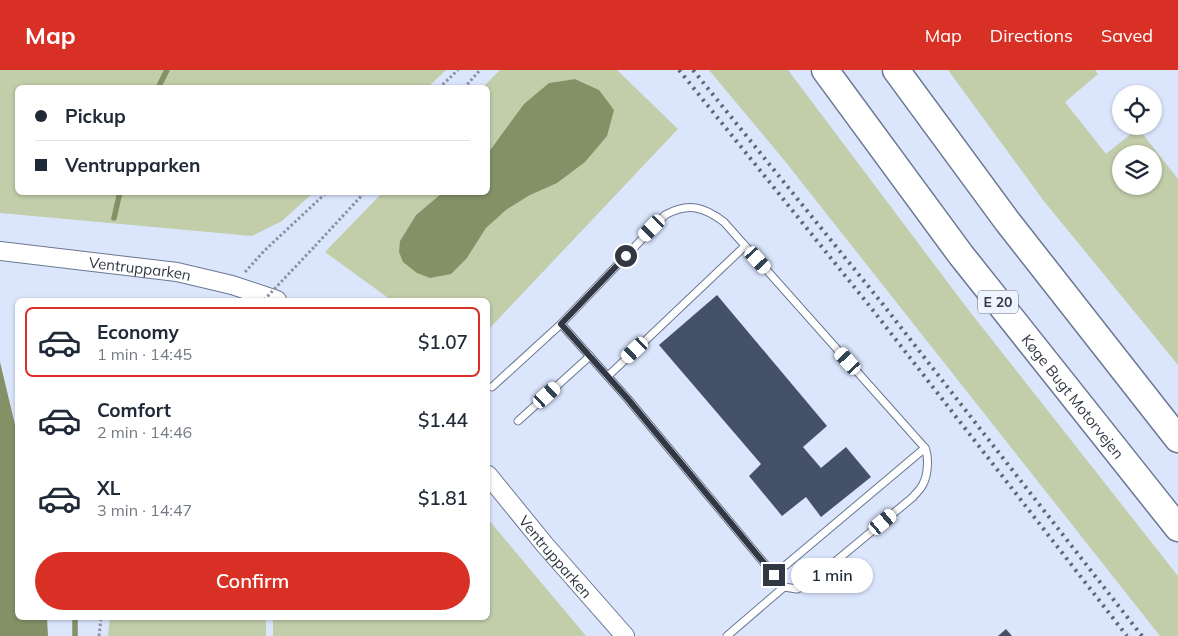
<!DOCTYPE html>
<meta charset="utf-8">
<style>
:root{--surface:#fff;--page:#f6f6f7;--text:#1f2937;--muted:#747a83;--line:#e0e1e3;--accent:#d93025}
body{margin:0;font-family:Mulish,sans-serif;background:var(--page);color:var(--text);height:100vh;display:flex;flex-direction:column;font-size:19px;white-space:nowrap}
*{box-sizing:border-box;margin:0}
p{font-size:16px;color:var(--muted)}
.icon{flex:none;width:28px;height:28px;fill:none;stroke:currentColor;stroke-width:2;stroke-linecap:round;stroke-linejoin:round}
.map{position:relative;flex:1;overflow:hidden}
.drawer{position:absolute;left:15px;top:228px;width:475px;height:322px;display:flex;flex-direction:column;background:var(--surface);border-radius:8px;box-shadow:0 1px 4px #0004}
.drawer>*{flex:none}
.top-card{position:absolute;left:15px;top:15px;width:475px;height:110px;border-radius:8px;box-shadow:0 1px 4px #0004;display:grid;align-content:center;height:110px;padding:0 20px;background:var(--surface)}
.controls{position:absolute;left:1112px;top:15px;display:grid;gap:10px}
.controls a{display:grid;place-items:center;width:50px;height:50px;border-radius:50%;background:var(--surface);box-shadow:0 1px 4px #0004;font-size:25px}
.end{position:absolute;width:22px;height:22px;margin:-11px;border:6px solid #323843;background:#fff;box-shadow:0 0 0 2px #fff}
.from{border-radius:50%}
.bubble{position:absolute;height:35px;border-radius:18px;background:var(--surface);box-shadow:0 1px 4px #0004;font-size:16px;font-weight:600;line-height:35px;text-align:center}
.car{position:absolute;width:15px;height:30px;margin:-15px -8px;border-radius:6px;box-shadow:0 0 4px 1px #0007;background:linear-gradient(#fff 24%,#345 0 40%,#fff 0 76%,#345 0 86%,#fff 0)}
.top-card b{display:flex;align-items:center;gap:18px;height:48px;font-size:19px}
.top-card b+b{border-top:1px solid var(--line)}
.top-card i{width:12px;height:12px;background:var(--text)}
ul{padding:9px 0 0;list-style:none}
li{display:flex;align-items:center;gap:15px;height:70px;margin:0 10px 8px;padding:0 10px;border:2px solid transparent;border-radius:8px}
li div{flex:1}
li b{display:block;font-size:19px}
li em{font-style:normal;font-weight:600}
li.on{border-color:var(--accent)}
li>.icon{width:45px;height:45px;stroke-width:1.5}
.button{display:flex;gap:10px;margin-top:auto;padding:10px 20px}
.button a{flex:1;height:58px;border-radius:30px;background:var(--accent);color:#fff;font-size:20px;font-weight:600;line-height:58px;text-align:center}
header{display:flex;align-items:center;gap:30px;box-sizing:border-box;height:70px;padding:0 25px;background:var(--accent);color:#fff}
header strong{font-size:24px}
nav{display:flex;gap:28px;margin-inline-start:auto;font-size:18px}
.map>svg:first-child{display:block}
</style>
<header>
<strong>Map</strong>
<nav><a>Map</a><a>Directions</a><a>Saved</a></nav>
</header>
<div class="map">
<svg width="1178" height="566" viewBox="0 0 1178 566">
<rect width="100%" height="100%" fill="#dbe6fd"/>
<g fill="#c2cdaa" fill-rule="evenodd">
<polygon points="0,0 446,0 427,18 18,18 18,122 313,123 282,151 252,166 0,143"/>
<polygon points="500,0 617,0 678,59 488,260 488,230 391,230 325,182 382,123 442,123 416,145 400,171 467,188 486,158 506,140 530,125 599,20 575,9 549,13 495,73 488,83 488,18 483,17"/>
<polygon points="709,0 788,0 967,238 1178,506 1178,566 1160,566 784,90"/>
<path d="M948,0h147l3,4 -33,28 41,52 32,-26 40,51v186l-135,-165zM1121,84h33v32h-33z"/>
<polygon points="488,449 586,566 273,566 273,548 488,548"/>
<polygon points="110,548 266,548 266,566 108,566"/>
</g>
<g fill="#849167">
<polygon points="575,9 599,20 614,40 607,66 585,92 557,113 530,125 506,140 486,158 467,188 451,204 430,208 417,203 403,192 399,182 400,171 416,145 442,123 488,122 488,83 524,34 549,13"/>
<polygon points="0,292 17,363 18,548 47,548 48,566 0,566"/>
</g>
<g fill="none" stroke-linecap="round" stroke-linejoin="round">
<g stroke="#849167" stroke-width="5.5">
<polyline points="158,18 167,0"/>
<polyline points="114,148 120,122"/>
<polyline points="75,566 75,548"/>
</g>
</g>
<g fill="#455168">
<polygon points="717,225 827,356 803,377 821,398 846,377 871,407 821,447 806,427 782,446 749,406 761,394 659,275"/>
<polygon points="1006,559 1012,566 998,566"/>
</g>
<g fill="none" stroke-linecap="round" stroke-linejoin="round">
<defs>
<g id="service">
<path d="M561,254l104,-109c24,-13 39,-8 59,7l201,226c4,9 3,27 -2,36 -2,5 -7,9 -10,13l-106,88 -10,4 -13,-2"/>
<polyline points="608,306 745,176"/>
<polyline points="492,317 561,254 627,328 784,517 727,566"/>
<polyline points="518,351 590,286"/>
<polyline points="774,505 925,378"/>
</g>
<g id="tertiary">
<path id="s1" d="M0,181l177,21 55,13 45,15"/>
<path id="s2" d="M488,405l57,70 80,91"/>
</g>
<g id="motorway">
<path id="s3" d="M825,0l136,185 217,273"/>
<polyline points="896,0 1007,151 1178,369"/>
</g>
</defs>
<use href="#service" stroke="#6a7790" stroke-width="9"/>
<use href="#tertiary" stroke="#6a7790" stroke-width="20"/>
<use href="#motorway" stroke="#6a7790" stroke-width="29"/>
<g stroke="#8991a2" stroke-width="3" stroke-dasharray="2.5 2.5" stroke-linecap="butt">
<polyline points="439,18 458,0"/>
<polyline points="464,18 480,0"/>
<polyline points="315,176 365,122"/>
<polyline points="245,202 264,181 327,122"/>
<polyline points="99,566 101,548"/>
</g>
<use href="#service" stroke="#fff" stroke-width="7"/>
<use href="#tertiary" stroke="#fff" stroke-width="18"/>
<use href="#motorway" stroke="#fff" stroke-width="26"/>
<g stroke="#5f6674" stroke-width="4" stroke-dasharray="2.5 5" stroke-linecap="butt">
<polyline points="679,0 872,239 1127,566"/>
<polyline points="693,0 881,232 1142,566"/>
</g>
<polyline stroke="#8991a2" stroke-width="3" stroke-dasharray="2.5 2.5" stroke-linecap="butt" points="264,230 315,176"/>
</g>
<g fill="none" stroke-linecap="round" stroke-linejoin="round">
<polyline stroke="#323843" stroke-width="6" points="626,186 561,254 627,328 774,505"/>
</g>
<g text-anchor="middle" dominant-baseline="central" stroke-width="5" stroke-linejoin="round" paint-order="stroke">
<rect fill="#edf3ff" stroke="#6a707b" stroke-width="1" x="978" y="220.5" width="40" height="23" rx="4"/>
<g font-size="14" font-weight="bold" fill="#323843">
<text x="998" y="232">E 20</text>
</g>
<g font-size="15" fill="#323843" stroke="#edf3ff">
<text stroke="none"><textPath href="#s1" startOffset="141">Ventrupparken</textPath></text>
<text stroke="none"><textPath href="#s3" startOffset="410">Køge Bugt Motorvejen</textPath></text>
<text stroke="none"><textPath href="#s2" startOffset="106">Ventrupparken</textPath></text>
</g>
</g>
</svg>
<div class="controls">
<a><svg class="icon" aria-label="locate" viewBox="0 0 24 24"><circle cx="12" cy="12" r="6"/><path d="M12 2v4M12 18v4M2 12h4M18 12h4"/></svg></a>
<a><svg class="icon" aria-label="layers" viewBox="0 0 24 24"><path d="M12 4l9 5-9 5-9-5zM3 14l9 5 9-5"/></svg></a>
</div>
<i class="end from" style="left:626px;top:186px"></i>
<i class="end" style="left:774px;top:505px"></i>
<div class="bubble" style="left:791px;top:488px;width:82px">1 min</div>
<i class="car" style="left:652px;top:158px;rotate:224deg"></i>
<i class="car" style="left:758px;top:190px;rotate:138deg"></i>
<i class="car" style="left:635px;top:280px;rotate:227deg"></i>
<i class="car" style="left:848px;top:291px;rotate:318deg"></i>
<i class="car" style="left:547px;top:325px;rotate:48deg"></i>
<i class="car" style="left:883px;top:452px;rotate:50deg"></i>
<div class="top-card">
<b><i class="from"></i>Pickup</b>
<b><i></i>Ventrupparken</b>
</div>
<section class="drawer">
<ul>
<li class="on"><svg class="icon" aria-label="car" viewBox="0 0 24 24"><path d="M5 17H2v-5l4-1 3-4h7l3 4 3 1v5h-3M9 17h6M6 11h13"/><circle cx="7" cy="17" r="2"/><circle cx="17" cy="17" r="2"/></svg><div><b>Economy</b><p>1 min · 14:45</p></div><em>$1.07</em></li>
<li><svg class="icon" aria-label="car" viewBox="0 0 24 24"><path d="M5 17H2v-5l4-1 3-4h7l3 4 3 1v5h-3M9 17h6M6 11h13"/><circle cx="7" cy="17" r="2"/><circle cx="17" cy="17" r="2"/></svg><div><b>Comfort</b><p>2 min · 14:46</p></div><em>$1.44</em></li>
<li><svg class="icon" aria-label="car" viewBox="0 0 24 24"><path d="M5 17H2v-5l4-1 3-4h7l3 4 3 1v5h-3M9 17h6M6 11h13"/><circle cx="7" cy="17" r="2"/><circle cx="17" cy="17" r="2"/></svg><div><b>XL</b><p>3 min · 14:47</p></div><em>$1.81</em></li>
</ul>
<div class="button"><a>Confirm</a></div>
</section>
</div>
